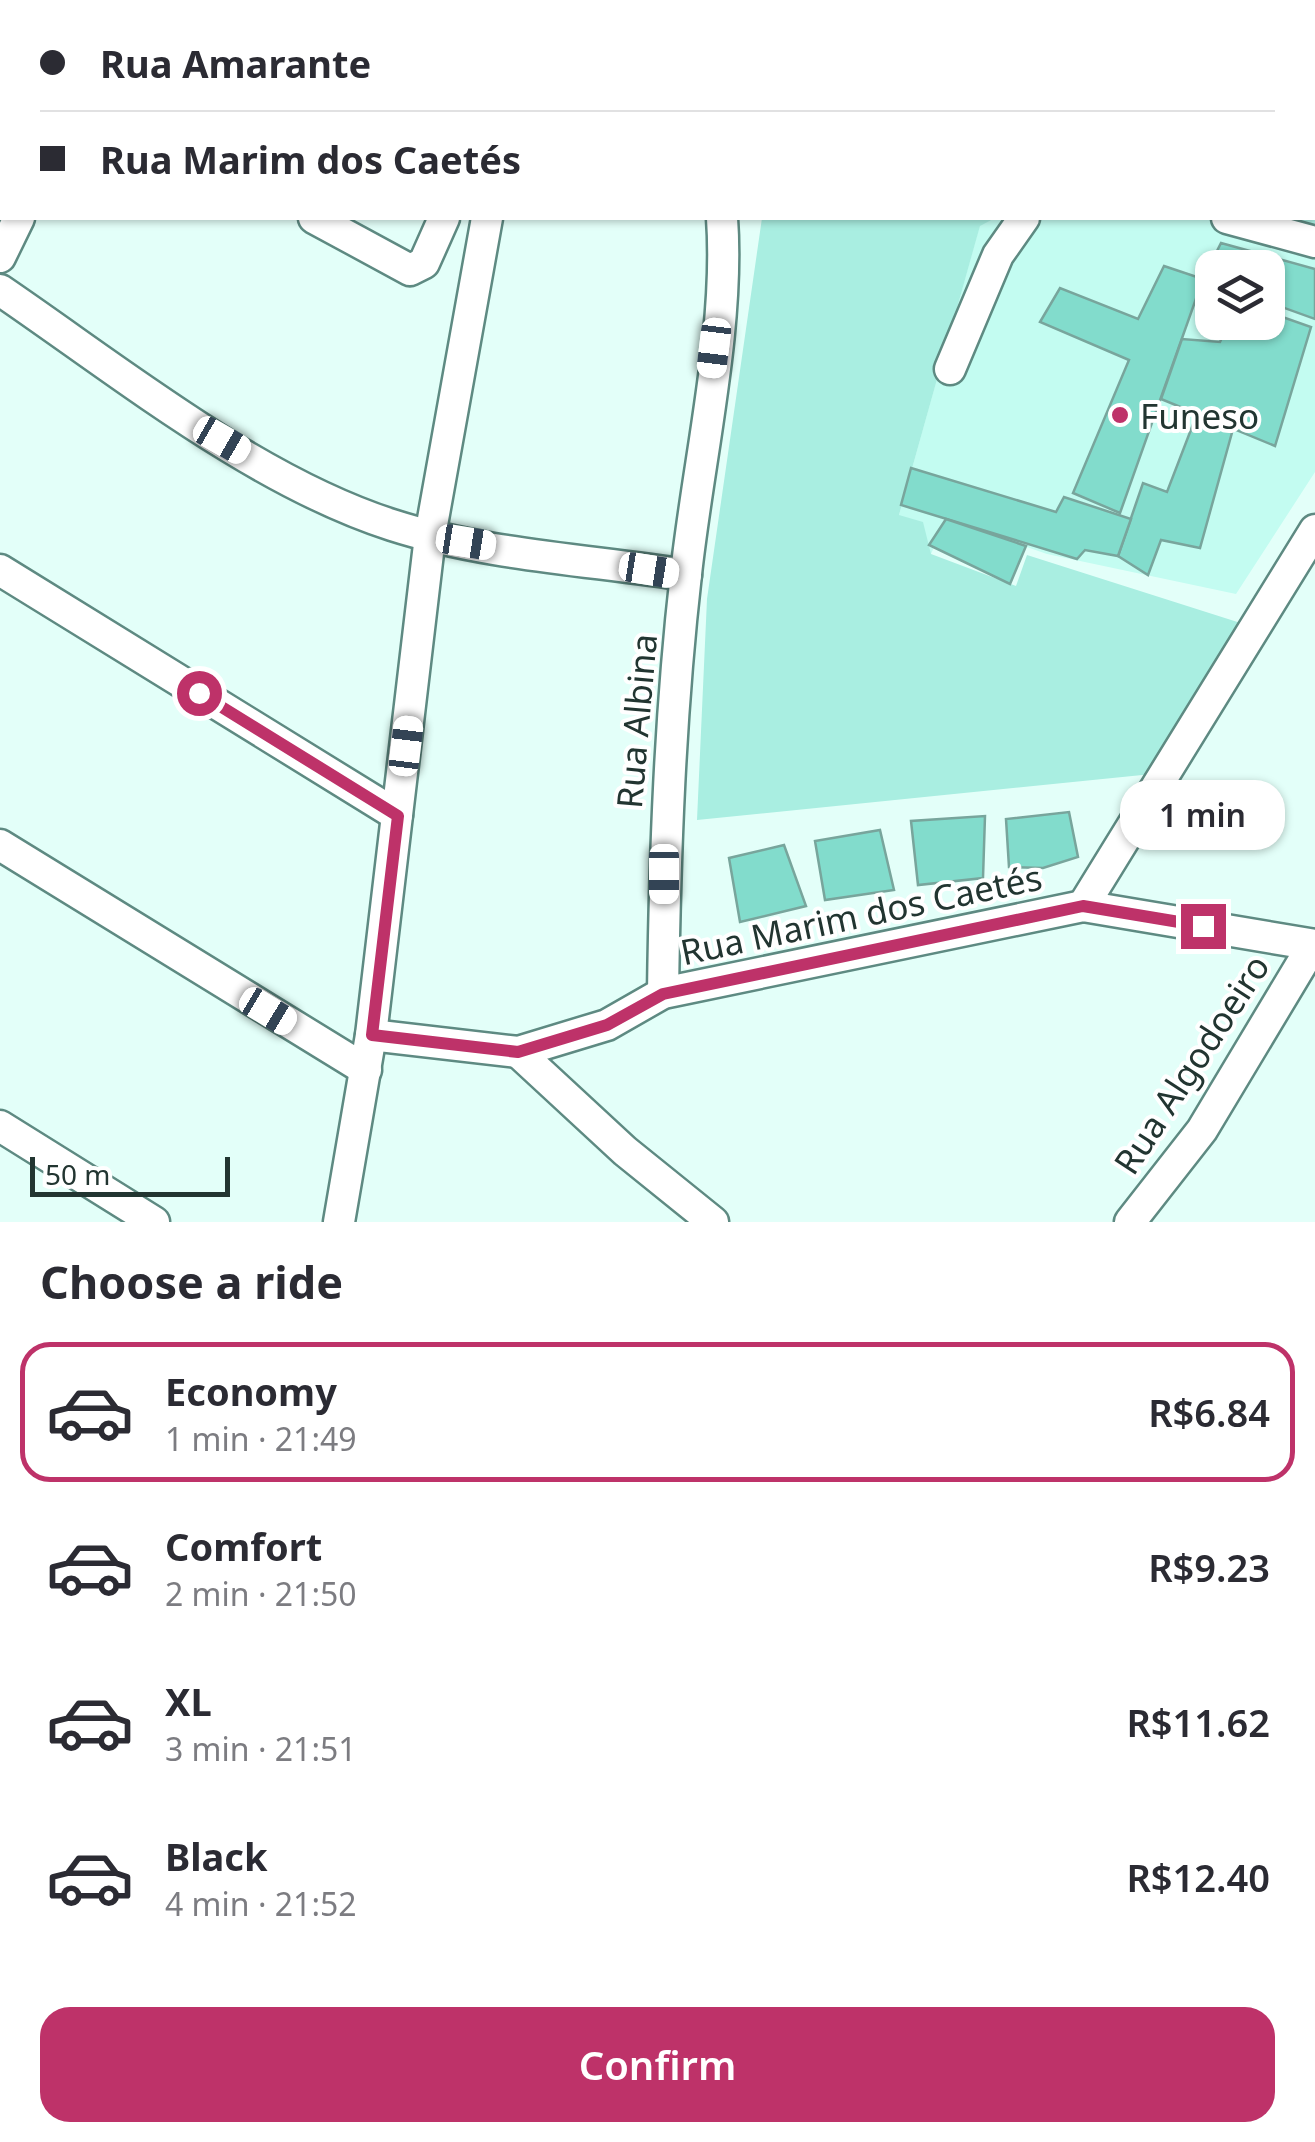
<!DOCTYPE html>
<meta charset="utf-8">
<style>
:root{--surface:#fff;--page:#f2f2f3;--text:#2b2b33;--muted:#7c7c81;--line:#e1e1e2;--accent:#be3269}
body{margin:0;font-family:"Noto Sans",sans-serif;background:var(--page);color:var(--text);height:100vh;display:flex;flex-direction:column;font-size:38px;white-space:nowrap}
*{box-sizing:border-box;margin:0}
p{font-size:32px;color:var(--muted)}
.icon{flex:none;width:55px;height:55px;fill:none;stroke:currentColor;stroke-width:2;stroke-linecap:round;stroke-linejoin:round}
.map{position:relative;height:1222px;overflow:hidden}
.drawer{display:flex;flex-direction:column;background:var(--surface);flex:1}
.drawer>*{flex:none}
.guide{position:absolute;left:0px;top:0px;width:1315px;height:220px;box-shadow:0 2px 8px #0004;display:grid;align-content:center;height:220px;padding:0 40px;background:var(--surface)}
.fabs{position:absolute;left:1195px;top:250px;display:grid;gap:20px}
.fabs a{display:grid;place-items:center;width:90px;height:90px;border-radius:20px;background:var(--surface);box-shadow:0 2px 8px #0004;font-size:50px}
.scale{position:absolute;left:30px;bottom:25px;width:200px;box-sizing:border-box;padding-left:10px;border:5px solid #223531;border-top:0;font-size:28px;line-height:35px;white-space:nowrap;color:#223531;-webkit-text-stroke:8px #fff;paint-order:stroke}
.end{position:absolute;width:45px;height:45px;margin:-22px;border:12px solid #be3269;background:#fff;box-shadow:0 0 0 5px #fff}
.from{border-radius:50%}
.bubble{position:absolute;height:70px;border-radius:30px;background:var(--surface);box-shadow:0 2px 8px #0004;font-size:32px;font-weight:600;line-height:70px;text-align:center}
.car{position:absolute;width:30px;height:60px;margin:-30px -15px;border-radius:12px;box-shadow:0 0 8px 2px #0007;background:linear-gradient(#fff 24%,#345 0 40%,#fff 0 76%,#345 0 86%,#fff 0)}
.guide b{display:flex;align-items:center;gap:35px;height:95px;font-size:38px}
.guide b+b{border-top:2px solid var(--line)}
.guide i{width:25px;height:25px;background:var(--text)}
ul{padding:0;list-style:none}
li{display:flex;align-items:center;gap:30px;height:140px;margin:0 20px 15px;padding:0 20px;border:5px solid transparent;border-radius:30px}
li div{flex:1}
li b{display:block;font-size:38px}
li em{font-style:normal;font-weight:600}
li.selected{border-color:var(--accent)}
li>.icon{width:90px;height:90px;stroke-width:1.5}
h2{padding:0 40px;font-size:45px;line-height:120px}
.button{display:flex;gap:20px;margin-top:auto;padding:20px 40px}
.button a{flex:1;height:115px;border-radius:30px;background:var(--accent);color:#fff;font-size:40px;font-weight:600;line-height:115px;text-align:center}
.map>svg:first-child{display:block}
</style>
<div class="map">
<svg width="1315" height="1222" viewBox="0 0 1315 1222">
<rect width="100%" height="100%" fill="#e3fff9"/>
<path fill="#c3fcf1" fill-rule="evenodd" d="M995,218h272l48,14v240l-79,122 -189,-40 -101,-35 -15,35 -32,-39 81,-290zM1212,268h56v54h-56z"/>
<g fill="#a9eee1">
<polygon points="564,0 1315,0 1315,238 1237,218 1312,218 1312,2"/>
<polygon points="762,218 995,218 980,226 899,515 923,522 931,554 1016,586 1027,555 1250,626 1162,773 697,820 707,599"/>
</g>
<g fill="#82dccc" stroke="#78a59c" stroke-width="2.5">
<polygon points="1221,243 1315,269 1315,319 1268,302 1268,268 1212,268 1212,283 1203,279"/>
<polygon points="1164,266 1203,279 1120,513 1073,493 1129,360 1040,322 1060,288 1138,319"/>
<polygon points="1268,312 1311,327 1275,446 1161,399 1182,339 1220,342 1229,322 1268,322"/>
<polygon points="1197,414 1233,429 1200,548 1161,540 1148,575 1118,556 1143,483 1167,492"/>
<polygon points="911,468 1056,512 1064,497 1131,519 1118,556 1085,550 1077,559 901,505"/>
<polygon points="946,519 1026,546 1010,584 929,545"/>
<polygon points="1069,812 1078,857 1043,868 1009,867 1006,819"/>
<polygon points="985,816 983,878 918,885 911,821"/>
<polygon points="880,830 894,890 825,900 815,841"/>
<polygon points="784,845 806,906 740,922 729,858"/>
</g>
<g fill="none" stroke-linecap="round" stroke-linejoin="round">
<defs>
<g id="minor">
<polyline points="122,2 123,0"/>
<polyline points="541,2 543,0"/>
<polyline points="314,218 410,270 424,263 444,218"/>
<polyline points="1227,218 1315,242"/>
<polyline points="0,257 19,218"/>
<path d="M0,290c119,81 255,191 392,235 93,30 198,35 294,50"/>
<polyline points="950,369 998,255 1024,218"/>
<polyline points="0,570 397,815"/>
<polyline points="0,845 366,1070"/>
<polyline points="1083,906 1315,530"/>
<path d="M663,993c2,-140 7,-279 23,-419 12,-112 44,-245 36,-356"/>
<polyline points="371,1035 518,1052 607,1025 663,993 1083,906 1315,945"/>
<polyline points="518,1052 625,1151 713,1222"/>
<polyline points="0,1126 154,1222"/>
<polyline points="339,1222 371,1035 430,536 487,218"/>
<polyline points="1130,1222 1202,1130 1313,945"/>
</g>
</defs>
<use href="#minor" stroke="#5e8a82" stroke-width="35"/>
<use href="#minor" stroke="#fff" stroke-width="30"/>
</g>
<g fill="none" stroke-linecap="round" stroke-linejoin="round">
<polyline stroke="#be3269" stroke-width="12" points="199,693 398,816 372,1035 518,1052 607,1025 663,994 1083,906 1203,926"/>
</g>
<circle fill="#be3269" stroke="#fff" stroke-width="4" cx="1120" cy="415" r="10"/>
<g text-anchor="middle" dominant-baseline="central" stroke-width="8" stroke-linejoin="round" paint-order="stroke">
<g font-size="35" fill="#223531" stroke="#fff" text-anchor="start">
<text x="1140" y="415">Funeso</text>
</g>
<g font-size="35" fill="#223531" stroke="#fff">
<text transform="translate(636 721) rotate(-85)">Rua Albina</text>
<text transform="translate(861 914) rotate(-12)">Rua Marim dos Caetés</text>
<text transform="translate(1191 1064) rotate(-57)">Rua Algodoeiro</text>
</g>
</g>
</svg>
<div class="fabs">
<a><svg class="icon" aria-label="layers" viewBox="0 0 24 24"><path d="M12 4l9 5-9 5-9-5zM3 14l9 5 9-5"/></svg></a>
</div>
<div class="scale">50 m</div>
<i class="end from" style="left:199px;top:693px"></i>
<i class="end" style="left:1203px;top:926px"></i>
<div class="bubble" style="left:1120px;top:780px;width:165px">1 min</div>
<i class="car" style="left:714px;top:348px;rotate:187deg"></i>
<i class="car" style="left:222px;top:440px;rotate:120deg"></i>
<i class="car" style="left:466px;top:542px;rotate:99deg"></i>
<i class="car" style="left:649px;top:570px;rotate:99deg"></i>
<i class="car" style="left:406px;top:746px;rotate:7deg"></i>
<i class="car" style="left:664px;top:874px;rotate:180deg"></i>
<i class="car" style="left:268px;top:1011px;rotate:121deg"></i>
<div class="guide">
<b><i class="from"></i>Rua Amarante</b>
<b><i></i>Rua Marim dos Caetés</b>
</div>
</div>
<section class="drawer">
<h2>Choose a ride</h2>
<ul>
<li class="selected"><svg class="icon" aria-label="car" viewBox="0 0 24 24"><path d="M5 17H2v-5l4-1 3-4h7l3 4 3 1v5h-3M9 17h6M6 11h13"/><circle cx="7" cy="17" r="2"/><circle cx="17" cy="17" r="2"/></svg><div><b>Economy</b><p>1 min · 21:49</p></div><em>R$6.84</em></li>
<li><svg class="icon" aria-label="car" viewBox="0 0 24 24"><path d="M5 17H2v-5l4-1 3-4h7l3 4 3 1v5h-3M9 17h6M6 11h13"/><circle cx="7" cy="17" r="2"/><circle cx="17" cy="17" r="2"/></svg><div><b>Comfort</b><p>2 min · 21:50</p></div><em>R$9.23</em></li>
<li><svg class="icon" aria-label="car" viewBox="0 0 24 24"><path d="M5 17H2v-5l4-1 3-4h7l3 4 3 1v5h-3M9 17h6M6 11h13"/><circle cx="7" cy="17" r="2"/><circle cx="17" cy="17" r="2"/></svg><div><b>XL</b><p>3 min · 21:51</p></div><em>R$11.62</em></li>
<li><svg class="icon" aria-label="car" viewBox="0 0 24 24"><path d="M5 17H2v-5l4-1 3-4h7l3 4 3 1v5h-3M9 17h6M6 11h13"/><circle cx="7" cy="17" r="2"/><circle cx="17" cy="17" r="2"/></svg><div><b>Black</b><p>4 min · 21:52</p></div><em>R$12.40</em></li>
</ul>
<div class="button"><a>Confirm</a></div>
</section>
